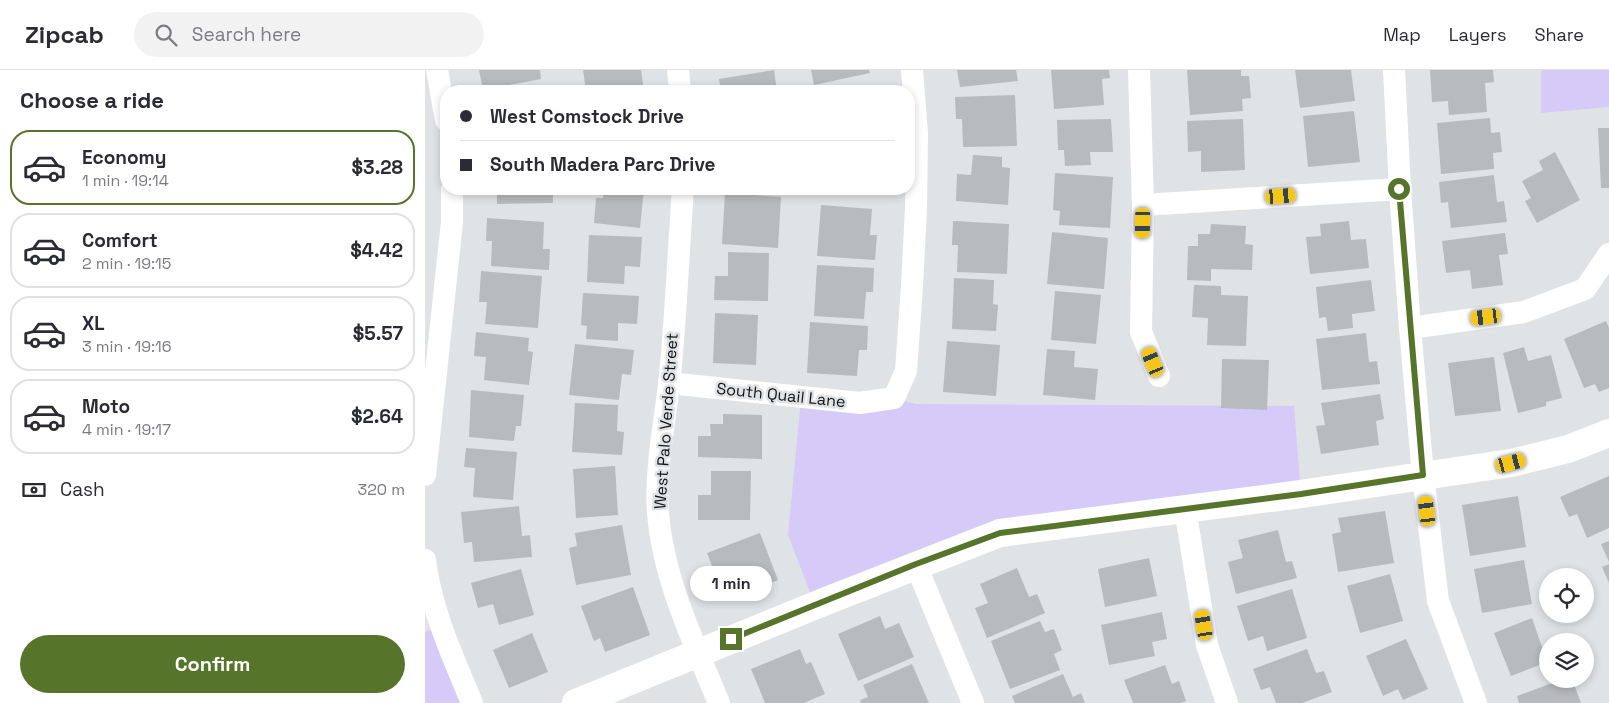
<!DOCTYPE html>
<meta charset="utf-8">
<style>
:root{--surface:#fff;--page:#f2f2f3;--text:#2b2b33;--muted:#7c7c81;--line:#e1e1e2;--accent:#56742a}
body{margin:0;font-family:"Space Grotesk",sans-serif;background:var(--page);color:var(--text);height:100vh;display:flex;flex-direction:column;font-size:19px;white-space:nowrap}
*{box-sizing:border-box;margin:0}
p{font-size:16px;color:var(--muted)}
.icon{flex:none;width:28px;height:28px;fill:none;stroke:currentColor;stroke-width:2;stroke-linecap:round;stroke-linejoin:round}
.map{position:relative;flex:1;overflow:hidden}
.side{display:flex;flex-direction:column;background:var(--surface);width:425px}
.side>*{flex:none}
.banner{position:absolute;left:15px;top:15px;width:475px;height:110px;border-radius:20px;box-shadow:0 2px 8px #0003;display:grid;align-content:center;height:110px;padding:0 20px;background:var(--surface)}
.controls{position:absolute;left:1114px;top:498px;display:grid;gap:10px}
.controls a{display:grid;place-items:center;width:55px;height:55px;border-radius:50%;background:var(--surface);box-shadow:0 2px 8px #0003;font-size:25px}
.end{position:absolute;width:22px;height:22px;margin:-11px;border:6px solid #56742a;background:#fff;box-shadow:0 0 0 2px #fff}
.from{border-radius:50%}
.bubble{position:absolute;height:35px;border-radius:18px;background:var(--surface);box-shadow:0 2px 8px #0003;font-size:16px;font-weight:700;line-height:35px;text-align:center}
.car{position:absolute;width:15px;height:30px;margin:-15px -8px;border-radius:6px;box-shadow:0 0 4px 1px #0007;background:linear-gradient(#f5c518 24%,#345 0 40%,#f5c518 0 76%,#345 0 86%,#f5c518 0)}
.banner b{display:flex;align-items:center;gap:18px;height:48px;font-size:19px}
.banner b+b{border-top:1px solid var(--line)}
.banner i{width:12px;height:12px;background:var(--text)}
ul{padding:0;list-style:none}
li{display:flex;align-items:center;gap:15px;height:75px;margin:0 10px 8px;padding:0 10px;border:2px solid var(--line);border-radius:20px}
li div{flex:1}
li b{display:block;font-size:19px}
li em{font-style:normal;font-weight:700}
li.selected{border-color:var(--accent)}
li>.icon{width:45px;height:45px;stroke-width:1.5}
h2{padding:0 20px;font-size:22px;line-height:60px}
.pay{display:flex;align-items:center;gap:12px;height:55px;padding:0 20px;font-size:19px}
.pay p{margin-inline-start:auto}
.button{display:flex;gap:10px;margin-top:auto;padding:10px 20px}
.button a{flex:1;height:58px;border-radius:30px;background:var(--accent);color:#fff;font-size:20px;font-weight:700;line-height:58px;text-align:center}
header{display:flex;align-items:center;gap:30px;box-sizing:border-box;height:70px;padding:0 25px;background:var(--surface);border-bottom:1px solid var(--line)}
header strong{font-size:24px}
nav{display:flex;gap:28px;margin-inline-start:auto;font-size:18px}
.search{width:350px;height:45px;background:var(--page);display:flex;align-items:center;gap:12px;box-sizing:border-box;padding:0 18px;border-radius:28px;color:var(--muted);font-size:19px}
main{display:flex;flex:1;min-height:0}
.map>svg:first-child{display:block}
</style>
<header>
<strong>Zipcab</strong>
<div class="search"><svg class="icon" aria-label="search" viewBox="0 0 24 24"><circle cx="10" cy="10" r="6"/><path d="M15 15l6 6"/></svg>Search here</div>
<nav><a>Map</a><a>Layers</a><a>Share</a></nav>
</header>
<main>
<section class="side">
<h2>Choose a ride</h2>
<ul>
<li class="selected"><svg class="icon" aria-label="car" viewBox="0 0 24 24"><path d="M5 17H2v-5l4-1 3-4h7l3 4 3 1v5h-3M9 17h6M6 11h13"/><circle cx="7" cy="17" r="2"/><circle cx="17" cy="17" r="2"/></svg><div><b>Economy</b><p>1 min · 19:14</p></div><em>$3.28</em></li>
<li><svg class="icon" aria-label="car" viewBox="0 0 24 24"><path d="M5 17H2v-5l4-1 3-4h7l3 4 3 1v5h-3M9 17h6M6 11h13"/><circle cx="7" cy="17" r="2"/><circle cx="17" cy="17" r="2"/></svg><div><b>Comfort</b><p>2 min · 19:15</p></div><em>$4.42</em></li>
<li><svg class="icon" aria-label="car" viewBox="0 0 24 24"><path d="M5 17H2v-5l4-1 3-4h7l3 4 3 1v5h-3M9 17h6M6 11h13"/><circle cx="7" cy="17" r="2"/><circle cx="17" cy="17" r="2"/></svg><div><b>XL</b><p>3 min · 19:16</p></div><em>$5.57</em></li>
<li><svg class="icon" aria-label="car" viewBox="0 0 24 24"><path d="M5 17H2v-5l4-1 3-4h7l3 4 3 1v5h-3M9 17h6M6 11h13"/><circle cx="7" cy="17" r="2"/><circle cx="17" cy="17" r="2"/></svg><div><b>Moto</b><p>4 min · 19:17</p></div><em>$2.64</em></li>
</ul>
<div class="pay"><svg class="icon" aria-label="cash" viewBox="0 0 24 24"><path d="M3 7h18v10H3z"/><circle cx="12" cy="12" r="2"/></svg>Cash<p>320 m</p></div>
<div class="button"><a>Confirm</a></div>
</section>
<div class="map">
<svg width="1184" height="633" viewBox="0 0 1184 633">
<rect width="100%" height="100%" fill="#e0e3e6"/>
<g fill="#d6caf8">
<polygon points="1116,0 1184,0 1184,37 1116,43"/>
<polygon points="376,328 469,328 491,334 869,336 876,424 575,463 390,535 363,465"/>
<polygon points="16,557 47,633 0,633 0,562"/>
</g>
<g fill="#b7bbbd">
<polygon points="54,0 115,0 116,9 58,20"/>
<polygon points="158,0 216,0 219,21 161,21"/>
<polygon points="349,0 352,21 296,21 294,9"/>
<polygon points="386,0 444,0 445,3 389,15"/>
<polygon points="532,0 591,0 593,11 535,17"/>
<polygon points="626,0 684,0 685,8 677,9 679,35 629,39"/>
<polygon points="762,0 816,0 816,6 824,6 826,28 817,29 818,41 765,45"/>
<polygon points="870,0 926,0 930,31 875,38"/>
<polygon points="1005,0 1068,0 1069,12 1060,13 1062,42 1024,45 1023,31 1007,32"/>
<polygon points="590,25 592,76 538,77 537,49 531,49 530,27"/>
<polygon points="929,41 935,92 883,97 878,46"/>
<polygon points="1065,48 1066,63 1075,62 1077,82 1068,83 1069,99 1016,104 1012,53"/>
<polygon points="686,49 688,82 665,82 666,95 640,96 639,80 633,80 632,50"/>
<polygon points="818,49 820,100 776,102 776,81 763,82 762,51"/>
<polygon points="1173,58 1184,58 1184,118 1176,118"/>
<polygon points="1130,82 1155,130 1112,153 1100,131 1106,128 1097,111 1118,100 1114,91"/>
<polygon points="548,85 577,87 577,97 585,98 583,135 531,131 532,104 546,105"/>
<polygon points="630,103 688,107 685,158 634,155 635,141 628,140"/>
<polygon points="1069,105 1072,132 1079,131 1082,152 1026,158 1023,132 1016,133 1014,112"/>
<polygon points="72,119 128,119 128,133 72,134"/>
<polygon points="179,119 219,119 215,158 169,153 171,128 178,128"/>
<polygon points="394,119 453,119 453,123 394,124"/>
<polygon points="300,123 356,127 353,178 297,174"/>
<polygon points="396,135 447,139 445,165 452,165 450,190 392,186"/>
<polygon points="62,148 119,152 118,179 125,179 124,200 66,196 67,171 61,171"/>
<polygon points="528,151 584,154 582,204 532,202 533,175 527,175"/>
<polygon points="924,151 926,170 941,169 944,198 885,204 881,167 896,166 895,154"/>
<polygon points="786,154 821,156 820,174 828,175 827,200 786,199 786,211 762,210 763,176 773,176 773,164 785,164"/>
<polygon points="627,162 683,168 679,219 622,214"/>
<polygon points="1080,163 1083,184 1074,185 1078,215 1047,219 1045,200 1021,203 1017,171"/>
<polygon points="164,165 217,167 215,197 200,196 199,214 162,212"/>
<polygon points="303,182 344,183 343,231 289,230 290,206 303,206"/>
<polygon points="392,195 449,198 448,222 441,222 439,249 389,246"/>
<polygon points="56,201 117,206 113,258 60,254 62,232 54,232"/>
<polygon points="529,208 569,210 568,234 573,235 571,261 527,259"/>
<polygon points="946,210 950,241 927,244 928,258 903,261 901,247 894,248 891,217"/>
<polygon points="769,215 796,216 796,225 823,226 821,276 782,275 783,248 767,247"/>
<polygon points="630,221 676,225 671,274 626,270"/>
<polygon points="158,223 214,226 212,254 193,253 193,271 161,269 162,256 156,255"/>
<polygon points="290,243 333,245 331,295 288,293"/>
<polygon points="1181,251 1184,258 1184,318 1174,322 1170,314 1159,318 1139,269"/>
<polygon points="385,252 443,256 442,280 434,280 432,306 382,303"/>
<polygon points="51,262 104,268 103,281 108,282 104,315 59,310 61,287 49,286"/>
<polygon points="941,263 944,292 952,291 955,314 897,320 891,269"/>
<polygon points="522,271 575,275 571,326 518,322"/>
<polygon points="150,274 209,280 206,305 197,304 194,330 144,325"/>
<polygon points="1099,277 1103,291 1126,285 1137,328 1121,332 1121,336 1093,343 1078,283"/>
<polygon points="622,279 650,281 649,297 673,299 670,330 618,325"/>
<polygon points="1069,287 1076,341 1030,346 1023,293"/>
<polygon points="797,289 844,290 842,340 796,338"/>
<polygon points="46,320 99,325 96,356 91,356 89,371 44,367"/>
<polygon points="955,324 959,349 951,351 954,375 896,384 891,356 900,355 896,333"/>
<polygon points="150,333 193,335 192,361 199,362 197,385 147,382"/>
<polygon points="298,344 337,345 337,389 273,387 273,366 286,366 285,354 298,354"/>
<polygon points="41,378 92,382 88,430 48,427 50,398 39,397"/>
<polygon points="190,396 193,445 151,448 148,399"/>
<polygon points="286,401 326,401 325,450 273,450 273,425 286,425"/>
<polygon points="1184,406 1184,458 1162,468 1152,444 1144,447 1135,427"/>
<polygon points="1093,426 1101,477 1045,486 1037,435"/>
<polygon points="94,436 97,466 105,465 107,487 49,492 47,472 39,473 36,442"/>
<polygon points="960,441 969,493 913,502 907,464 916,462 913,448"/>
<polygon points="197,455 206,505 151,515 144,478 152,476 150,463"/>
<polygon points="853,460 861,492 867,491 872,508 811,524 803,492 818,488 813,470"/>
<polygon points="335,463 353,510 301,531 282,483"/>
<polygon points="1184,471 1184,492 1176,474"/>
<polygon points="724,488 732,526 680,537 673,499"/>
<polygon points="1099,490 1107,534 1057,543 1049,499"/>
<polygon points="1184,494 1184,513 1177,497"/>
<polygon points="592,498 604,527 612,524 620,543 562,568 550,538 563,533 555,514"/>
<polygon points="96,499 109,545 74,555 68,534 53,538 46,513"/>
<polygon points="965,504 978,551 935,563 922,516"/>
<polygon points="208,517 225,565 180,582 175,568 169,571 156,536"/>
<polygon points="867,519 882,568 842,581 838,566 823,571 812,536"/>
<polygon points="737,542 742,569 727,572 730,586 684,595 676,555"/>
<polygon points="455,546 460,559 474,553 489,587 433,611 413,564"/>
<polygon points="1107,548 1122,592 1086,606 1069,563"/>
<polygon points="615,551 620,562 629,559 637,580 629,584 635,600 585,619 566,571"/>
<polygon points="107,563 123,602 84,618 68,580"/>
<polygon points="981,569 1003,619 978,630 973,619 958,626 941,586"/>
<polygon points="375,579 381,594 386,592 400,624 379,633 340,633 326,599"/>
<polygon points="882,579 891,603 899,601 907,622 877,633 851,633 845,617 836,620 828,599"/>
<polygon points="487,594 504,633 436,633 435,630 443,627 438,615"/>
<polygon points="740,595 747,614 754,611 761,631 755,633 708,633 699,610"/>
<polygon points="638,604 648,627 656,623 660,633 590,633 587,626"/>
<polygon points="1138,609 1147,609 1156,633 1094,633 1092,626"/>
</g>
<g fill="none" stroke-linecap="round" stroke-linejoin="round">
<g stroke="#fff" stroke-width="22">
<polyline points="12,0 21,50"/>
<polyline points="253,0 255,21"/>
<polyline points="714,0 718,135 716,262 734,306"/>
<polyline points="969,0 975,119 985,258 998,405 1013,531 1051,633"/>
<path d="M258,119c-5,65 -7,131 -14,196 -5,41 -14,87 -11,128 5,65 36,130 61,190"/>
<polyline points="718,135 975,119"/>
<polyline points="985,258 1099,242 1160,219 1184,184"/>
<polyline points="244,313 435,333 469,328 481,301 487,216 491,138 492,63 487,0"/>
<polyline points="0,405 27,152 27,119"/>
<polyline points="760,438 782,575 802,633"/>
<path d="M0,490c6,50 28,97 47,143"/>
<polyline points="491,495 548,633"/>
</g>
<polyline stroke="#fff" stroke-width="28" points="151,633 401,531 575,463 876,424 1086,393 1143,379 1184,363"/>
</g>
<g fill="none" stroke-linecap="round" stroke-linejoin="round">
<polyline stroke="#56742a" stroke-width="6" points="306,569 491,494 575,463 876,424 998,405 974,119"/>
</g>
<g text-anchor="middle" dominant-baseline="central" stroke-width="5" stroke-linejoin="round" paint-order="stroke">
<g font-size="16" fill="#121314" stroke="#e0e3e6">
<text transform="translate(356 325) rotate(6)">South Quail Lane</text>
<text transform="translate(241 351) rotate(-86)">West Palo Verde Street</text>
</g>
</g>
</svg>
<div class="controls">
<a><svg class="icon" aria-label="locate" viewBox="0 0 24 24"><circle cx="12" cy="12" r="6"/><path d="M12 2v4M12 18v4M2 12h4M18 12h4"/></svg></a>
<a><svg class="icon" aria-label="layers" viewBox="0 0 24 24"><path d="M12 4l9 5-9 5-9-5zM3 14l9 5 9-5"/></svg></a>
</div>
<i class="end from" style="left:974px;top:119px"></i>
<i class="end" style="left:306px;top:569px"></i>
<div class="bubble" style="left:265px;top:496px;width:82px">1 min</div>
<i class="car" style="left:856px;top:126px;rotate:86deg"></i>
<i class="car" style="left:718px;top:153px;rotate:181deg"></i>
<i class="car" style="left:1061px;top:247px;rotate:263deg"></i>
<i class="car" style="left:728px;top:292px;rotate:337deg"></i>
<i class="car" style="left:1086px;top:393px;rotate:75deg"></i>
<i class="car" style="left:1002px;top:441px;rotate:353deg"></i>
<i class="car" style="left:779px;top:555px;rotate:351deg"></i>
<div class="banner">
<b><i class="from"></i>West Comstock Drive</b>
<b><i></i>South Madera Parc Drive</b>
</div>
</div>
</main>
